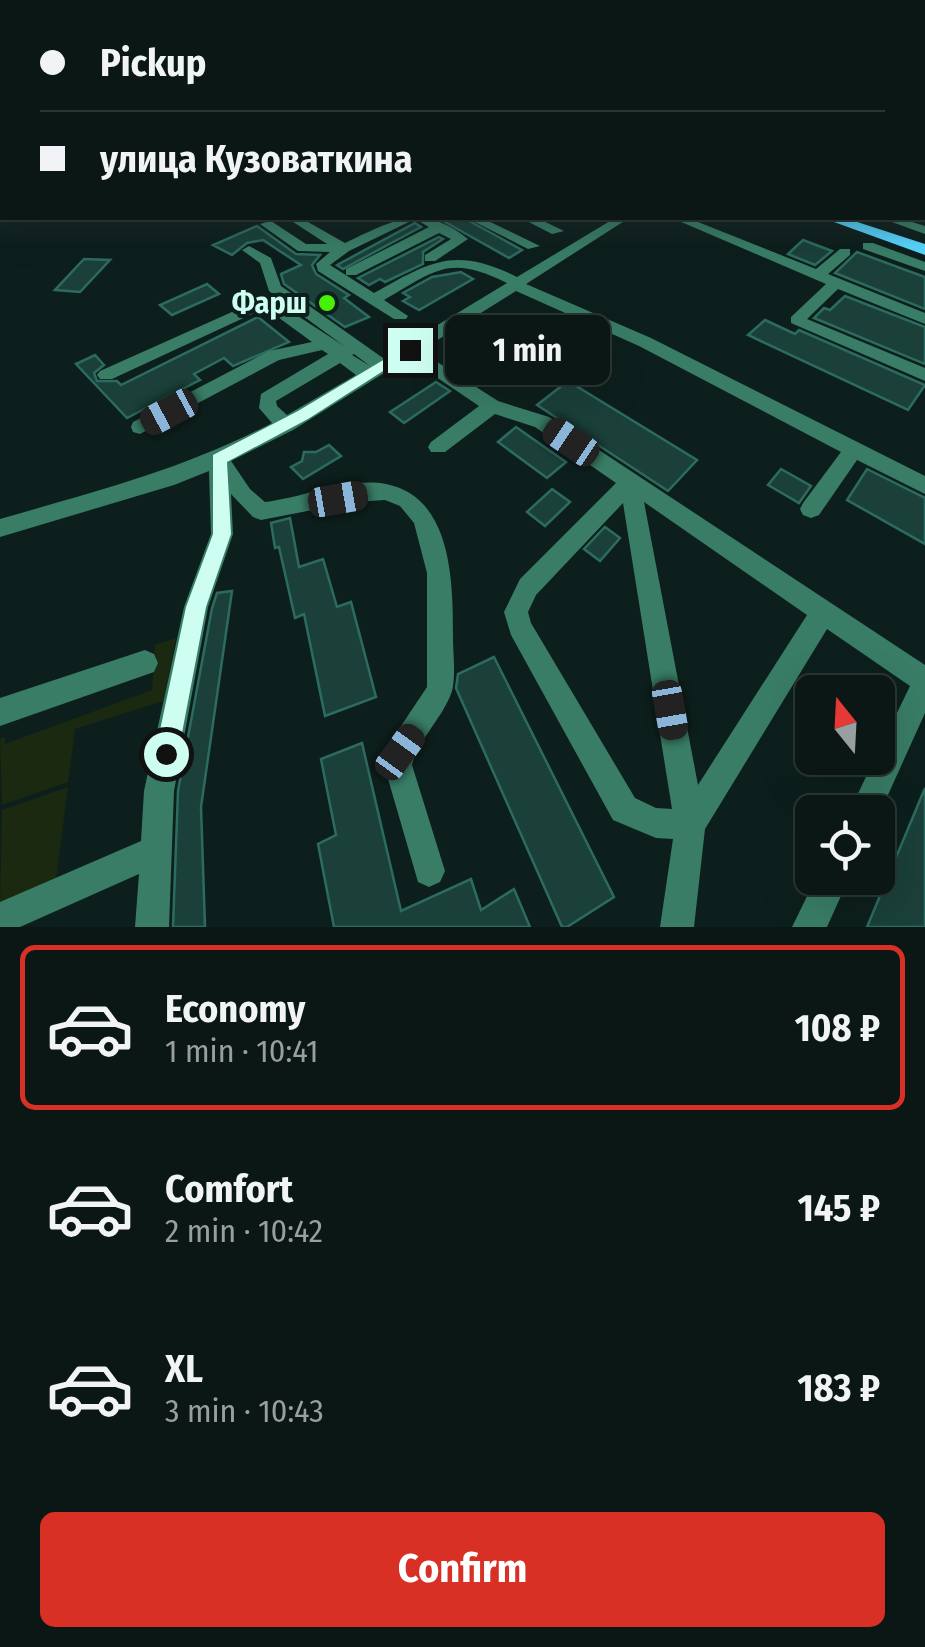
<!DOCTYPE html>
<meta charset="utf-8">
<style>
:root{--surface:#0a1715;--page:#182422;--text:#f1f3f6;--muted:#999fa0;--line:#2a3634;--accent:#d93025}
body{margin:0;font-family:"Fira Sans Condensed",sans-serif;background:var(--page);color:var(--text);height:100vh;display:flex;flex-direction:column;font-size:38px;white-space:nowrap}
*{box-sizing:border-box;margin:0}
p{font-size:32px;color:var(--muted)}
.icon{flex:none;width:55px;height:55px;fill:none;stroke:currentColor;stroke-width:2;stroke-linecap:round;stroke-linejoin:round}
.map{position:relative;height:927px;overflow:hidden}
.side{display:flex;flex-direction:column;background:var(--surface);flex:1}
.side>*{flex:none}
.top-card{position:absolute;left:0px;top:0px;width:925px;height:220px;box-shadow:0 10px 40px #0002,0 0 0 2px var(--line);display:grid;align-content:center;height:220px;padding:0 40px;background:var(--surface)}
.needle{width:65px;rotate:342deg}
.fabs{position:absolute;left:795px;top:675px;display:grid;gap:20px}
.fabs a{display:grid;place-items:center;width:100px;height:100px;border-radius:15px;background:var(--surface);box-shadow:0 10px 40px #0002,0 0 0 2px var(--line);font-size:50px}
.end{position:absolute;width:45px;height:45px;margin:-22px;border:12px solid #cdfef1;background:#111;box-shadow:0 0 0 5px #111}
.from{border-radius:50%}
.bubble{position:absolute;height:70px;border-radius:15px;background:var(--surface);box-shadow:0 10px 40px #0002,0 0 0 2px var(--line);font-size:32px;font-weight:700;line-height:70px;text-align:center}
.car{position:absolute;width:30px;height:60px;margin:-30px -15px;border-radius:12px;box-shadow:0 0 8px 2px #0007;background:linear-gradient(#222 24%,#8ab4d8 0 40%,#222 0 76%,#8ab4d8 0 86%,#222 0)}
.top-card b{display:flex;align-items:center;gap:35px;height:95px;font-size:38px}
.top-card b+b{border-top:2px solid var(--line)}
.top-card i{width:25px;height:25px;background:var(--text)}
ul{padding:18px 0 0;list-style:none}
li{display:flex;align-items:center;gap:30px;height:165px;margin:0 20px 15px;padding:0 20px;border:5px solid transparent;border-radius:15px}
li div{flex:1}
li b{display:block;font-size:38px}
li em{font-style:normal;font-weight:700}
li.active{border-color:var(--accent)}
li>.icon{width:90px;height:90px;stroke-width:1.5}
.primary-button{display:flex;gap:20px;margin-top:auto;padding:20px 40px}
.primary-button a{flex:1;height:115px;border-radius:15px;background:var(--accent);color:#fff;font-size:40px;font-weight:700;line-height:115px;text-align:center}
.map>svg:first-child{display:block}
</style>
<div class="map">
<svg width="925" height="927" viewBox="0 0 925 927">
<rect width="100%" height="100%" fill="#0d1f1c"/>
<g fill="#1b2910">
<polygon points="176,638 163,701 75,729 68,782 2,805 0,739 5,737 5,744 152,690 155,645"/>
<polygon points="68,787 56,879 0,904 2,810"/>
</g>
<g fill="#1a4039" stroke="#2c6b60" stroke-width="2.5">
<polygon points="438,218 464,218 522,250 509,258"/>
<polygon points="415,223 421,227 343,269 337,265"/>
<polygon points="257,226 296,254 320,255 312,265 316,274 349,295 344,298 369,317 345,327 284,284 281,274 301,265 263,240 247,243 232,255 213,245"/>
<polygon points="439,237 443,239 423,252 423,264 385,282 380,279 369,285 358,278"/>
<polygon points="803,240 832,251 815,265 788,254"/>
<polygon points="857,252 925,277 925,309 835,273"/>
<polygon points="84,259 110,260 80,292 55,290"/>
<polygon points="461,272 473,279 419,310 403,301 410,297 403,293 432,277"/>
<polygon points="207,284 219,294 172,315 160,305"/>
<polygon points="845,296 925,327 925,364 814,318 824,308 830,310"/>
<polygon points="258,317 289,342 233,366 224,358 194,374 200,380 127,418 76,364 95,355 104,365 94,373 97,381 117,381 121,385"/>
<polygon points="765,320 795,334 799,330 925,385 908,410 748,335"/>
<polygon points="568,381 697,460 668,491 537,405"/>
<polygon points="436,382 450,391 404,423 390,412"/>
<polygon points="516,427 566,462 547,478 498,442"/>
<polygon points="329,445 341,456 303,479 291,467 302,461 304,452 316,452"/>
<polygon points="781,469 811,486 799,503 768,485"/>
<polygon points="867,469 925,498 925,544 847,500"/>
<polygon points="552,489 570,502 545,526 527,512"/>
<polygon points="290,518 299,567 323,559 337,607 351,602 376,697 325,716 304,614 295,618 279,547 275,548 271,523"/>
<polygon points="605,527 620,538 600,561 584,549"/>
<polygon points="232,591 201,807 205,927 173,927 178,791 212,608 217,593"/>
<polygon points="494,657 614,897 567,927 562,927 456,688 458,674"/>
<polygon points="362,743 401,911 471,879 481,910 514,889 530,927 334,927 318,844 336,835 321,759"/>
<polygon points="925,788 925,927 867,927"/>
</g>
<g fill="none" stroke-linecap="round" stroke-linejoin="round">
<g fill="#397d66" fill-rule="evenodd">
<polygon points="922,142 925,142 922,151"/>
<rect x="922" y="193" width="3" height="8"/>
<polygon points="922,208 925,209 925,217 922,216"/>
<polygon points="2,209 5,218 0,219 0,210"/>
<path d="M287,218h14l44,25c47,-22 77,-41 123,-4l-33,22h-10v-6l26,-16 -12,-6 -83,42h-10v-6l83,-42 -14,-8 -66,32 -19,14 44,28c57,-32 81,-47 143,-16l98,-59h14l-103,66 125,54 274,138v18l-68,-34 -38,55 -8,3 -8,-3 -3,-6 3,-6 38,-51 -202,-106 -123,-55 -96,60 78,50 51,16 376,248v48l-47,104v-5h-29l61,-126 -83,-57 -122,200 -11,98h-34l13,-88 -17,-1 -43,-18 -102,-185 -7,-23 16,-33 96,-96 -81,-56 -40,-13 -50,38h-14l-3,-5 3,-5 48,-36 -71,-48 -115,72 -62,31 19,28 15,13c38,-4 82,-25 121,-18 67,13 67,100 67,154 0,16 3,37 -1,53 -9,27 -33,47 -40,74l33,106 -5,11 -11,5 -11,-5 -34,-117 11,-30 32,-48v-114l-13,-50 -14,-17 -15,-6 -31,2 -93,18 -8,-3 -22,-23 2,40 -25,73 -34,184 -5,136h-34l4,-53 -119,53h-20v-25l141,-61 3,-50 40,-184 27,-73 -2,-63 -35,14 -174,52v-18c97,-28 182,-49 272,-96l-13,-15 2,-14 67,-40 -6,-4 -43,10 -139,74 -7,-2 -2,-5 2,-5 136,-71 43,-9 -41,-30 -10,-2 -149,69h-12l-3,-4 3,-4 159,-71 22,5 63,41 -75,-55 -9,-28 -18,-13 7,-4 22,12 10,28 102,72 124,-75c-58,-29 -71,-13 -123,17l24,16 -2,3h-12l-76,-48 -2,-7 14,-12 -32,-1 -38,-27 11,-3 35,23h21zM354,354l16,12 -18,-11zM340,363l16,12 -69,40 -10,-9 -1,-5zM644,502l163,113 -109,170zM623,503l49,306 -16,-1 -21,-10 -104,-175 -3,-11 8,-17z"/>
<polygon points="467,218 482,218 540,246 528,249"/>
<polygon points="521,218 537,218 564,231 552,234"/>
<polygon points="672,218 688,218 816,269 840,249 850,249 850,255 828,274 925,313 925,324 838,289 807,319 925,368 925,381 791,323 791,317 826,284"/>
<polygon points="881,218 899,218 925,226 925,234"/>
<polygon points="863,243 873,243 925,262 925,271 863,249"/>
<polygon points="145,650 154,654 158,663 154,672 0,726 0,698"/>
<polygon points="816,878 849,878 827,927 792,927"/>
</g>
<polygon fill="#57d2fb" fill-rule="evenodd" points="823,218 845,218 925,244 925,255"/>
</g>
<linearGradient id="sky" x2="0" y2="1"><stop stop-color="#07110f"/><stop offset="0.47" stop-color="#2f424b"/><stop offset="1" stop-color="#2f424b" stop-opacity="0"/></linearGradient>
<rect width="925" height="247" fill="url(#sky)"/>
<polygon fill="#cdfef1" points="405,347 416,350 308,419 227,462 231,534 206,607 178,754 175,762 166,766 158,762 155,754 186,607 213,534 213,455 298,411"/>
<circle fill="#47f106" stroke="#0d1f1c" stroke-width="4" cx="327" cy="303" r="10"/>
<g text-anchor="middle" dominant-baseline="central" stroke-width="8" stroke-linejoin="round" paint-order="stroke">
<g font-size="30" font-weight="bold" fill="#cdfef1" stroke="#0d1f1c" text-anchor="end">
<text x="307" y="303">Фарш</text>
</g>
</g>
</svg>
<div class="fabs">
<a><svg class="needle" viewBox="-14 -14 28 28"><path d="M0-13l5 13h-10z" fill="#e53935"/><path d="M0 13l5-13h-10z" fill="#999fa0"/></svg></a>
<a><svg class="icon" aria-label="locate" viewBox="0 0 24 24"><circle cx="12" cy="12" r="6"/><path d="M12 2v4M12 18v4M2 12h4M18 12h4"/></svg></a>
</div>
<i class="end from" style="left:166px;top:754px"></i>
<i class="end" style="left:410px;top:350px"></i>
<div class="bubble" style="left:445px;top:315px;width:165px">1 min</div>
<i class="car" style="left:169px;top:412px;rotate:242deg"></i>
<i class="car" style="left:571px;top:442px;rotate:304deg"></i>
<i class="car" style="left:338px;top:499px;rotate:80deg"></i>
<i class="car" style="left:670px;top:710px;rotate:170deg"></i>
<i class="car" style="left:400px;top:752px;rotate:36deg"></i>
<div class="top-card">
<b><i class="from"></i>Pickup</b>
<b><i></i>улица Кузоваткина</b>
</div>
</div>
<section class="side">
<ul>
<li class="active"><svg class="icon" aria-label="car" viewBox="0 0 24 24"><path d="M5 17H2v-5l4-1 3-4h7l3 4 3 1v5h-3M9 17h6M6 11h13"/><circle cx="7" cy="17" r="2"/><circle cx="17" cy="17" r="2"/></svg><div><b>Economy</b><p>1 min · 10:41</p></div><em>108 ₽</em></li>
<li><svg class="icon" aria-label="car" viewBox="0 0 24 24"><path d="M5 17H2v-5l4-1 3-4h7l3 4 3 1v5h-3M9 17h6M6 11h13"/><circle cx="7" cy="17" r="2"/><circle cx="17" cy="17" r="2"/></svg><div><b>Comfort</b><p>2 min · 10:42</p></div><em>145 ₽</em></li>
<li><svg class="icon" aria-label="car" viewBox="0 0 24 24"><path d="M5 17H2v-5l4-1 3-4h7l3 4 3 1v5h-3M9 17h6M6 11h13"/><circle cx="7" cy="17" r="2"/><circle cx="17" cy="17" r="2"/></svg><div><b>XL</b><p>3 min · 10:43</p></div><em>183 ₽</em></li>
</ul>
<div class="primary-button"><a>Confirm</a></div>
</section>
